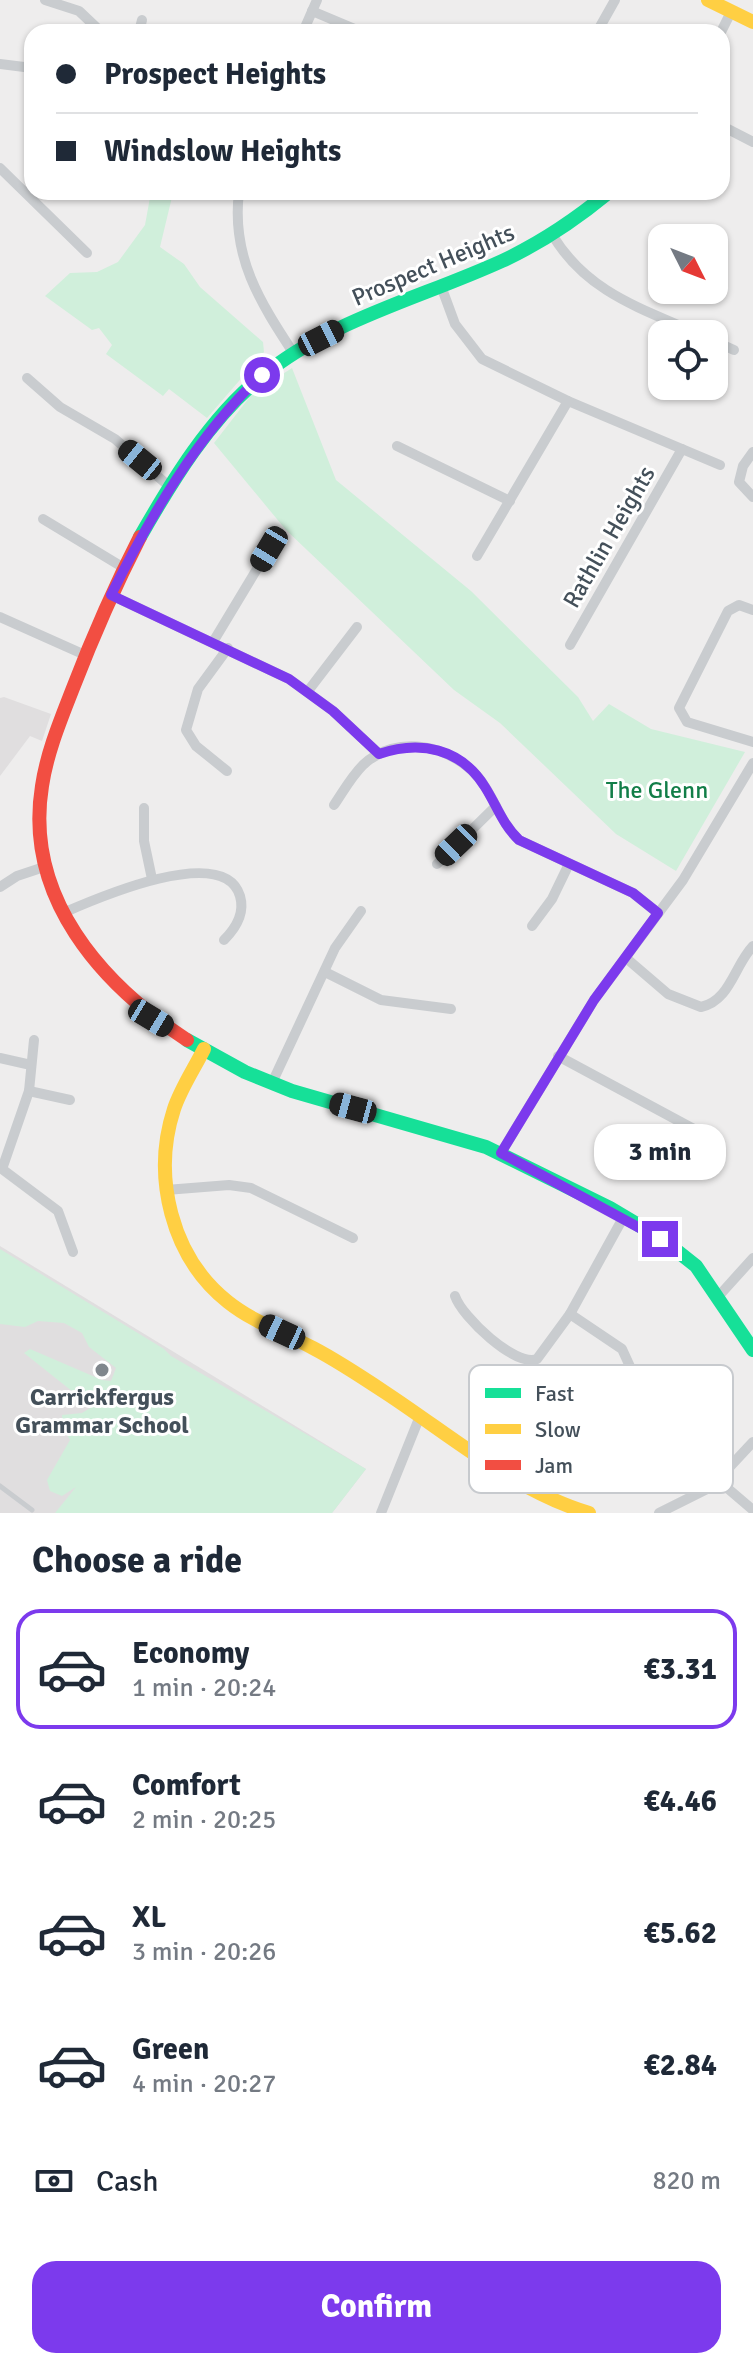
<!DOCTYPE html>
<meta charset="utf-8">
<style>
:root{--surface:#fff;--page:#f2f2f3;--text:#1f2937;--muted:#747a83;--line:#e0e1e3;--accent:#7c3aed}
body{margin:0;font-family:Signika,sans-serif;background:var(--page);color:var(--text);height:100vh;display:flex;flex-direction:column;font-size:30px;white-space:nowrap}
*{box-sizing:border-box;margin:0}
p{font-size:26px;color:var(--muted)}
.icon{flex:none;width:44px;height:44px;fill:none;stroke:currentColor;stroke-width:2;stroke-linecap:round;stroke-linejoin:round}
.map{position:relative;height:1513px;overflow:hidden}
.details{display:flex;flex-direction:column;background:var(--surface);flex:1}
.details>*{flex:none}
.banner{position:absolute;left:24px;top:24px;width:706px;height:176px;border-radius:24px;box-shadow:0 2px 6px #0004;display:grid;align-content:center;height:176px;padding:0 32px;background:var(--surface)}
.needle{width:52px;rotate:132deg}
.fabs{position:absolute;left:648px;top:224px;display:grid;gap:16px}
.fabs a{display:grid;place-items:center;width:80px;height:80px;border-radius:16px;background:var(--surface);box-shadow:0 2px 6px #0004;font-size:40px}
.end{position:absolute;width:36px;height:36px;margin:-18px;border:10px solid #7c3aed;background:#fff;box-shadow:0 0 0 4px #fff}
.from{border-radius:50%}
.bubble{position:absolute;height:56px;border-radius:24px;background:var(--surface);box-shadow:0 2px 6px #0004;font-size:26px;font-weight:700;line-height:56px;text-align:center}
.car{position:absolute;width:24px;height:48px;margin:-24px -12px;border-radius:10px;box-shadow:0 0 6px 2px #0007;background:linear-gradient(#222 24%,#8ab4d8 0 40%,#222 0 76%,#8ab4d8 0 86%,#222 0)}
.banner b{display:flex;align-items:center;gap:28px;height:76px;font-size:30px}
.banner b+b{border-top:2px solid var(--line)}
.banner i{width:20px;height:20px;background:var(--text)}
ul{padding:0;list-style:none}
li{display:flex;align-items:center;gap:24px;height:120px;margin:0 16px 12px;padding:0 16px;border:4px solid transparent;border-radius:24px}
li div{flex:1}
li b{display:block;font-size:30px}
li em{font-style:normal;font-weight:700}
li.current{border-color:var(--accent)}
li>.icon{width:72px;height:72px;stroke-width:1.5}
h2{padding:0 32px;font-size:36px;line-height:96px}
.pay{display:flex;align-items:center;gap:20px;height:88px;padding:0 32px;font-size:30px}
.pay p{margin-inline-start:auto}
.cta{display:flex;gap:16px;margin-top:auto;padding:16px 32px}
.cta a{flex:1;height:92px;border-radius:24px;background:var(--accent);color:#fff;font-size:32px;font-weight:700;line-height:92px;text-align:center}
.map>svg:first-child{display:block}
</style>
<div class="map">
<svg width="753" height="1513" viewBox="0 0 753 1513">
<rect width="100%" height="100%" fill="#eeeded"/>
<g fill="#e0dedf">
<polygon points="4,697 51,714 42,741 30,736 0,776 0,698"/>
<polygon points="0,1246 366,1469 332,1513 0,1513"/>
</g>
<g fill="#d0efdb">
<polygon points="151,192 164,192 172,197 160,247 184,264 200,287 263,342 264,352 207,418 169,389 163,396 106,354 112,345 99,328 92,330 45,296 70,273 97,272 118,262 145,225"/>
<polygon points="292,368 336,480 471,591 578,697 593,721 609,704 651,729 745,752 676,871 616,834 500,723 454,690 286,530 214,443 252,394"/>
<polygon points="0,1249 164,1349 171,1356 366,1469 332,1513 55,1513 76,1487 62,1496 50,1491 47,1480 70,1440 63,1428 62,1415 82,1413 92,1407 24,1353 30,1349 102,1380 111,1381 116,1368 89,1347 82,1333 64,1323 38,1321 25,1327 0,1324"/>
</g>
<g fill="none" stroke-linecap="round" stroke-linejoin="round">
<polyline stroke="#c9cccf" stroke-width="5" points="0,1486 32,1510"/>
<g stroke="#c9cccf" stroke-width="10">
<polyline points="45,0 79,11 98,29 133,32"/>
<polyline points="312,11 362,32"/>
<polyline points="139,32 142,20"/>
<polyline points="303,32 317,0"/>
<polyline points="597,32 615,0"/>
<polyline points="721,32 731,12"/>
<polyline points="0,64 32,68"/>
<polyline points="722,126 753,142"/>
<polyline points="0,168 87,253"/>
<path d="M239,192c-8,65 21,110 55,162"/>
<path d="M553,236c35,57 88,72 146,98"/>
<polyline points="441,286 455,324 482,359 568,401 720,465"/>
<polyline points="714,341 734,350"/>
<polyline points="27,378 60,407 115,439 171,488"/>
<polyline points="397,446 510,501"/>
<polyline points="753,452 743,466 739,482 753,497"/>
<polyline points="43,519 124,568"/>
<polyline points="477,556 568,401"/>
<polyline points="111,595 289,679 333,711 379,754"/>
<polyline points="753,610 739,605 728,611 679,708 687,722 753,742"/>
<polyline points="0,617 85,655"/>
<polyline points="213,642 269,549"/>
<polyline points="570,645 682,449"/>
<polyline points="308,691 357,627"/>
<polyline points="227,771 196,746 186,730 198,689 228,648"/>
<path d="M334,805c9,-13 17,-28 29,-40 34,-32 88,-20 116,13 16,20 21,44 40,62l114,53 25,20"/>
<polyline points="144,808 144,841 152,879"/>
<polyline points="437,864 496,806"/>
<polyline points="0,887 17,876 44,867"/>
<path d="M63,913c32,-14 161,-71 177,-17 5,17 -4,32 -16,44"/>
<polyline points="532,926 552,899 568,866"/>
<path d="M626,958l42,36 33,13c29,-6 33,-41 52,-61"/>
<polyline points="325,972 381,1000 451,1009"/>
<polyline points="34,1040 29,1091 2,1169 58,1211 73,1252"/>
<polyline points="558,1056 703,1134"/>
<polyline points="0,1058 31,1065"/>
<polyline points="272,1083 335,948 361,911"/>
<polyline points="29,1091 70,1100"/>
<polyline points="501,1153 594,1000 683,880 753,763"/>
<polyline points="166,1190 229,1185 251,1188 353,1238"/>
<path d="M455,1296c7,21 60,71 82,63l33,-45 53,-96"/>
<polyline points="717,1298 753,1258"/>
<polyline points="570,1314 622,1349 643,1395"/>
<polyline points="719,1481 753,1510"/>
<polyline points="381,1513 420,1416"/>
<polyline points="659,1513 711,1487 753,1442"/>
</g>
<g stroke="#16e098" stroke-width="14">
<path d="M140,537c32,-56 70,-119 121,-160 69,-57 160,-79 241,-116 39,-18 73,-41 107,-69"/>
<polyline points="187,1040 245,1072 292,1091 486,1147 610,1208 662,1239 696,1266 753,1350"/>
</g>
<g stroke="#ffcf43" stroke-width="14">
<polyline points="708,0 753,22"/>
<path d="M204,1049c-10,20 -23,39 -30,60 -22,67 -3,148 54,193 25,20 57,31 85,46 25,13 49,29 73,45 64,42 129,98 203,120"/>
</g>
<path stroke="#f24e42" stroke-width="14" d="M140,537c-25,49 -47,99 -67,151 -12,31 -26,64 -31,98 -18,111 59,198 145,254"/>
</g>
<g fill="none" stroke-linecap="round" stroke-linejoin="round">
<path stroke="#7c3aed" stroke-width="10" d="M262,375c-64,59 -112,142 -151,220l178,84 44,32 46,43c41,-14 82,-6 106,33 12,19 18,38 34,53l114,53 25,20 -64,87 -93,153 159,86"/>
</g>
<circle fill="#80878d" stroke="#fff" stroke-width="3" cx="102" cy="1370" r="8"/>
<g text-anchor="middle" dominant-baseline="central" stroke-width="6" stroke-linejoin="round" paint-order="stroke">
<g font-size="24" fill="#44505a" stroke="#fff">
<text transform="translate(433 265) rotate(-23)">Prospect Heights</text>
<text transform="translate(609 537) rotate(-60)">Rathlin Heights</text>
</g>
<g font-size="24" fill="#127e48" stroke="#fff">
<text x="657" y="790">The Glenn</text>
</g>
<g font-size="24" font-weight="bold" fill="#44505a" stroke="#fff">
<text x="102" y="1397">Carrickfergus<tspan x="102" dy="28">Grammar School</tspan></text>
</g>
</g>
<rect x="469" y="1365" width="264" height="128" rx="12" fill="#fff" stroke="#c7cace" stroke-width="2"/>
<rect x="485" y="1388" width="36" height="10" fill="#16e098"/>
<rect x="485" y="1424" width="36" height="10" fill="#ffcf43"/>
<rect x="485" y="1460" width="36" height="10" fill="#f24e42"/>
<g font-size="22" fill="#44505a">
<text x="535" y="1401">Fast</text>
<text x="535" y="1437">Slow</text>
<text x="535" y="1473">Jam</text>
</g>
</svg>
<div class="fabs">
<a><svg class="needle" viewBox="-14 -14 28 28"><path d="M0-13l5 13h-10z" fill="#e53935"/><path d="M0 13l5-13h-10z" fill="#747a83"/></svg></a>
<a><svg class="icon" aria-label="locate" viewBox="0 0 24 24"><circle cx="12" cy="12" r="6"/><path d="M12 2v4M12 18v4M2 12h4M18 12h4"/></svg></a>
</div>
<i class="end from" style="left:262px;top:375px"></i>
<i class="end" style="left:660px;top:1239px"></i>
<div class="bubble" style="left:594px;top:1124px;width:132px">3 min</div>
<i class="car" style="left:321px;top:338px;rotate:63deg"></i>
<i class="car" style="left:140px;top:460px;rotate:309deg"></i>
<i class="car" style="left:269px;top:549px;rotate:211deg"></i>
<i class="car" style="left:456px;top:845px;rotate:226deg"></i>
<i class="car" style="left:151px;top:1018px;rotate:121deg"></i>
<i class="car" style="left:353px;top:1108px;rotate:285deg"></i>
<i class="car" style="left:282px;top:1332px;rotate:295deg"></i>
<div class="banner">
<b><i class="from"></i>Prospect Heights</b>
<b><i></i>Windslow Heights</b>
</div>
</div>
<section class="details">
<h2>Choose a ride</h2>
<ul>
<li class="current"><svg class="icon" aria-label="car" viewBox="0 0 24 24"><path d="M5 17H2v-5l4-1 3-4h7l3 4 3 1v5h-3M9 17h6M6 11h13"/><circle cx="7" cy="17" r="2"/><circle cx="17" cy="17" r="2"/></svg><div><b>Economy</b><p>1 min · 20:24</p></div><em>€3.31</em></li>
<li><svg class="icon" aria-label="car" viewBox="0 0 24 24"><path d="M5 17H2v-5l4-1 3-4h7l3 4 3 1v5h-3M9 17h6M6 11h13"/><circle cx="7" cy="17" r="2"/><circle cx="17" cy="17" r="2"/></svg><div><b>Comfort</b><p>2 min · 20:25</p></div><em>€4.46</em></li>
<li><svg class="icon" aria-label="car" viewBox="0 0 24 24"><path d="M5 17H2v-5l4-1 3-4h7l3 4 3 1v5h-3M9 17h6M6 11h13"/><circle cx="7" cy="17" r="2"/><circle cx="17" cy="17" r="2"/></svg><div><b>XL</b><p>3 min · 20:26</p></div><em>€5.62</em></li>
<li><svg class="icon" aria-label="car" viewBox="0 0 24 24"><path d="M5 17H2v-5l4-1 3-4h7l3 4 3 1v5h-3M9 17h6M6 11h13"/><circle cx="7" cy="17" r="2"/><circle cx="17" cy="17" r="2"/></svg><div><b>Green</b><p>4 min · 20:27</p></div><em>€2.84</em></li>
</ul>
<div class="pay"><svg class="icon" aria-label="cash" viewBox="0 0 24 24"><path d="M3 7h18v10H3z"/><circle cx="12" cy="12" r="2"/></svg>Cash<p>820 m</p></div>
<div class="cta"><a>Confirm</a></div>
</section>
